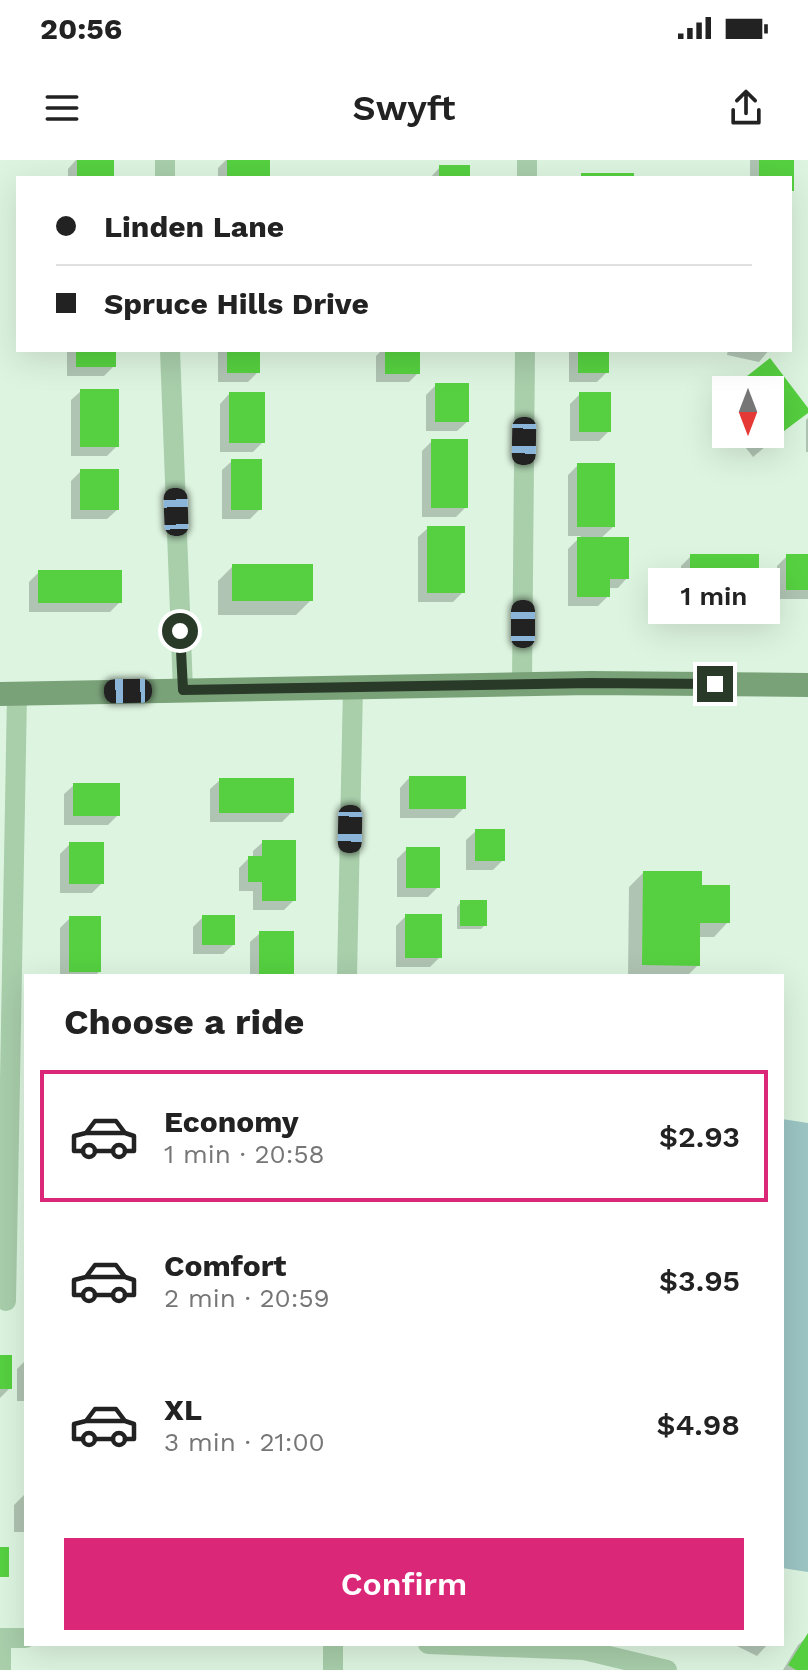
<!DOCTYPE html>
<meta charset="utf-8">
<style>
:root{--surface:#fff;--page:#f6f6f6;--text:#222;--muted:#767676;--line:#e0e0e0;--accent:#db2777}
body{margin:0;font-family:"Work Sans",sans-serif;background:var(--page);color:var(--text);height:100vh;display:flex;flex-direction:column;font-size:30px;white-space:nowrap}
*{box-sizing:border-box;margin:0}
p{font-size:26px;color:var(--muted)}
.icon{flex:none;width:44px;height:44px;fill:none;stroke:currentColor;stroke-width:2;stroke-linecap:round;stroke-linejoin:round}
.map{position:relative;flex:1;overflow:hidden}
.side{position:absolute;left:24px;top:814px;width:760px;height:672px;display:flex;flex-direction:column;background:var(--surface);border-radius:0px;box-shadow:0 8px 32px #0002}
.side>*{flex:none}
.banner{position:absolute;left:16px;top:16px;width:776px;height:176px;border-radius:0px;box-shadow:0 8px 32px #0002;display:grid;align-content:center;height:176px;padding:0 40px;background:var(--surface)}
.needle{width:52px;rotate:180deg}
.fabs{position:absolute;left:712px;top:216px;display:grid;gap:16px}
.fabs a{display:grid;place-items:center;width:72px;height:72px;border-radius:0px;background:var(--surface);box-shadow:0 8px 32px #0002;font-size:40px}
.end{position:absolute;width:36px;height:36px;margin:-18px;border:10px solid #2a3a29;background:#fff;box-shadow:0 0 0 4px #fff}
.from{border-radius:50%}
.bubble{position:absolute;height:56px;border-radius:0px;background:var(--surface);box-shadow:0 8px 32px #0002;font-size:26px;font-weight:600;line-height:56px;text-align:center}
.car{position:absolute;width:24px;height:48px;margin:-24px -12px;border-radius:10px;box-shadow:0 0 6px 2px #0007;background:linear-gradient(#222 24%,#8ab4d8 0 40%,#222 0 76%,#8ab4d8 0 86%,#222 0)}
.banner b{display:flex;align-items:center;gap:28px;height:76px;font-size:30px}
.banner b+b{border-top:2px solid var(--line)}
.banner i{width:20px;height:20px;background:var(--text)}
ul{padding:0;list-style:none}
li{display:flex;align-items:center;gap:24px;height:132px;margin:0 16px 12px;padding:0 24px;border:4px solid transparent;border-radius:0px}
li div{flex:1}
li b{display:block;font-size:30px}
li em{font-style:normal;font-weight:600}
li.on{border-color:var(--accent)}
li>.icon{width:72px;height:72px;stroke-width:1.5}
h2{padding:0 40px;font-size:36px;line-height:96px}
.action{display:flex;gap:16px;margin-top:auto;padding:16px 40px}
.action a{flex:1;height:92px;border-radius:0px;background:var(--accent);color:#fff;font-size:32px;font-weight:600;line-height:92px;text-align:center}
.status{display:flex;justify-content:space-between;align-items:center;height:56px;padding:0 40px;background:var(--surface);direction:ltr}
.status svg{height:22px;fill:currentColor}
header{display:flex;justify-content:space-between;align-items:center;height:104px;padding:0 40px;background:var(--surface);font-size:36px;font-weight:600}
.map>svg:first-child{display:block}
</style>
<div class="status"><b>20:56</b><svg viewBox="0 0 49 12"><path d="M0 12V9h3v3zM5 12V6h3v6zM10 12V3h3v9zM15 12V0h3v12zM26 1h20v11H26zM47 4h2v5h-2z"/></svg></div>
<header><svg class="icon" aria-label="menu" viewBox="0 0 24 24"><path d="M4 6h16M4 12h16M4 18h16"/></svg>Swyft<svg class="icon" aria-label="share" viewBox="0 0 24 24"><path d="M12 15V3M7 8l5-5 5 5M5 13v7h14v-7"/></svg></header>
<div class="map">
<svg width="808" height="1510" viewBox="0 0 808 1510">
<rect width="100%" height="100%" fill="#ddf5e0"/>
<polygon fill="#9cc5c3" points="782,959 808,963 808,1412 782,1408"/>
<g fill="#0003">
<polygon points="76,0 112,0 112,18 68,18 68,9"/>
<polygon points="226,0 268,0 268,18 218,18 218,8"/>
<polygon points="750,0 792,0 792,30 790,32 790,18 750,18"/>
<polygon points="440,7 468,18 430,18"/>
<polygon points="67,190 114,190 114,206 104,216 67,216"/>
<polygon points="218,190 258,190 258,212 248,222 218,222"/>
<polygon points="382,190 418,190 418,213 409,222 376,222 376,196"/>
<polygon points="569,190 607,190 607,212 597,222 569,222"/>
<polygon points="728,190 769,190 759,202 727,195"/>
<polygon points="769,201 808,251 753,297 735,274 770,274 770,230 734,230"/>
<polygon points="436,225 467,262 457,271 426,271 426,235"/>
<polygon points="81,231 117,286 107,296 71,296 71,240"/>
<polygon points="229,234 263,282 253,292 220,292 220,244"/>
<polygon points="580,234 609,271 599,281 570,281 570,244"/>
<polygon points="808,258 808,292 806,292 806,260"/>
<polygon points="432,281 466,347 456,357 422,357 422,291"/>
<polygon points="232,301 260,349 250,359 222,359 222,310"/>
<polygon points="578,305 613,367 600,379 627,418 618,428 608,428 608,436 598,446 568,446 568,389 581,376 568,376 568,315"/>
<polygon points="81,311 117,350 107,359 71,359 71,321"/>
<polygon points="428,368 463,432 453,442 418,442 418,377"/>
<polygon points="691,396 757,430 747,440 681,440 681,406"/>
<polygon points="787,396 808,396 808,439 777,439 777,406"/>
<polygon points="233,406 311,440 296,455 218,455 218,421"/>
<polygon points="39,412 120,442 110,452 29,452 29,422"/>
<polygon points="409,618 464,648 454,658 400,658 400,628"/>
<polygon points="220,620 292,652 282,662 210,662 210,629"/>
<polygon points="74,625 118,655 108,665 64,665 64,634"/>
<polygon points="476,671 503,700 493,710 466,710 466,680"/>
<polygon points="263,682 294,740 284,750 253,750 253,731 239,731 239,708 249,698 253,698 253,691"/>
<polygon points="70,684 102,723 92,733 60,733 60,694"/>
<polygon points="407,689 438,727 428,737 397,737 397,699"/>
<polygon points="643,713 700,727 728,762 714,777 698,777 698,805 687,816 628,816 629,727"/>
<polygon points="461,742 485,765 481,769 457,769 457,747"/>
<polygon points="406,756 440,797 430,807 396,807 396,766"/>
<polygon points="203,757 233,785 223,794 193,794 193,767"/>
<polygon points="70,758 99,812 95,816 60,816 60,768"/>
<polygon points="260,773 292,816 250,816 250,782"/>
<polygon points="0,1197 10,1228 0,1238"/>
<polygon points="26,1200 26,1241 17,1241 17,1209"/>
<polygon points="24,1335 26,1335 26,1372 14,1372 14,1345"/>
<polygon points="808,1476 808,1510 783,1510 798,1485"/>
<polygon points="733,1484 768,1484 757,1496"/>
</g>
<g fill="#56d040">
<rect x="77" y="0" width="37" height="18"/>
<rect x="227" y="0" width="43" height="18"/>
<polygon points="759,0 794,0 794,31 790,31 790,18 759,18"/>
<rect x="439" y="5" width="31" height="13"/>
<rect x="581" y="13" width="53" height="5"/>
<rect x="76" y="190" width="40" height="17"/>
<rect x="227" y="190" width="33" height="23"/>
<rect x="385" y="190" width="35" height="24"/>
<rect x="578" y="190" width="31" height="23"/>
<polygon points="770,198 808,248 808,253 768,283 761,274 770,274 770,230 750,230 742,220"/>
<rect x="435" y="223" width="34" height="39"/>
<rect x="80" y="229" width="39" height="58"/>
<rect x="229" y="232" width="36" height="51"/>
<rect x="579" y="232" width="32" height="40"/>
<rect x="431" y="279" width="37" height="69"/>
<rect x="231" y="299" width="31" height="51"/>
<rect x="577" y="303" width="38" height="64"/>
<rect x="80" y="309" width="39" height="41"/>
<rect x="427" y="366" width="38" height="67"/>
<polygon points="577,377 629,377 629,419 610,419 610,437 577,437"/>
<rect x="690" y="394" width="69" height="37"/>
<rect x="786" y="394" width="22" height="36"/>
<rect x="232" y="404" width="81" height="37"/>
<rect x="38" y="410" width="84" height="33"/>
<rect x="409" y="616" width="57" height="33"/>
<rect x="219" y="618" width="75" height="35"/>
<rect x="73" y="623" width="47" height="33"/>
<rect x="475" y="669" width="30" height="32"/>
<polygon points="262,680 296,680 296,741 262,741 262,722 248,722 248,696 262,696"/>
<rect x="69" y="682" width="35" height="42"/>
<rect x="406" y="687" width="34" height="41"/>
<polygon points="643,711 702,711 702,725 730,725 730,763 700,763 700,806 642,805"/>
<rect x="460" y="740" width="27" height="26"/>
<rect x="405" y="754" width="37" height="44"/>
<rect x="202" y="755" width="33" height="30"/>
<rect x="69" y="756" width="32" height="56"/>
<rect x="259" y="771" width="35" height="45"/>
<rect x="0" y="1195" width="12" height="34"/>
<rect x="0" y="1387" width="9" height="30"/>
<polygon points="808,1473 808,1510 796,1510 788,1505"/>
</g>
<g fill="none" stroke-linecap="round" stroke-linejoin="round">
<g stroke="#a8ceaa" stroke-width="20">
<polyline points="165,0 165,18"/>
<polyline points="527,18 527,0"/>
<polyline points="170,190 183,530"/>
<polyline points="522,525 525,190"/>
<polyline points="347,816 353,527"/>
<polyline points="6,1141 17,534"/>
<polyline points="0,1478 26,1478"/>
<polyline points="428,1484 584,1490 667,1510"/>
<polyline points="1,1510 1,1478"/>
<polyline points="333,1510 333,1484"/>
</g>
<polyline stroke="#7aa279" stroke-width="24" points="0,534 590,523 808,525"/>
</g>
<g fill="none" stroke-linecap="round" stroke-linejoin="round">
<polyline stroke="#2a3a29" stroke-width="10" points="180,471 183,530 590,523 715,524"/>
</g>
</svg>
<div class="fabs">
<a><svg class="needle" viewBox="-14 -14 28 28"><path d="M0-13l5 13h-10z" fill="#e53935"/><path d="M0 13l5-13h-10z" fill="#767676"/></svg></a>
</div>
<i class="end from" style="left:180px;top:471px"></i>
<i class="end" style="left:715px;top:524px"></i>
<div class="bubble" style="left:648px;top:408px;width:132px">1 min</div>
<i class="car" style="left:524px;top:281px;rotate:181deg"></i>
<i class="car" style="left:176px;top:352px;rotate:358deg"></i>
<i class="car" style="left:523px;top:464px;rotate:0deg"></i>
<i class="car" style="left:128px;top:531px;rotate:269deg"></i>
<i class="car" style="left:350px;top:669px;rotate:181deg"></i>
<div class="banner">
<b><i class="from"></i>Linden Lane</b>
<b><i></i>Spruce Hills Drive</b>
</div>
<section class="side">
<h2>Choose a ride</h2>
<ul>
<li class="on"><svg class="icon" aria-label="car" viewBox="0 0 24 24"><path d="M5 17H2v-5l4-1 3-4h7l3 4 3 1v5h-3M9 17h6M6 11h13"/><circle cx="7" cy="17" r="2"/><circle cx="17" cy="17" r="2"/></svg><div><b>Economy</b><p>1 min · 20:58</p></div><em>$2.93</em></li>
<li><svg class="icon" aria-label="car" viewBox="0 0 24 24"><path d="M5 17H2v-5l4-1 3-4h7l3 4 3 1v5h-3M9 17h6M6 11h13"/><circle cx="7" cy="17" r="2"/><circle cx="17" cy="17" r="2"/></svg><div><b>Comfort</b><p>2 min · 20:59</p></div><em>$3.95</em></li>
<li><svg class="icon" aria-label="car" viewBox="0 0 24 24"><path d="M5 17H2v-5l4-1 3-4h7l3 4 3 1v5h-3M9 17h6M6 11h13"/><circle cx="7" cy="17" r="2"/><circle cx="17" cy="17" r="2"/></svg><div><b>XL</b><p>3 min · 21:00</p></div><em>$4.98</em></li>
</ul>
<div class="action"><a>Confirm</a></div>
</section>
</div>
